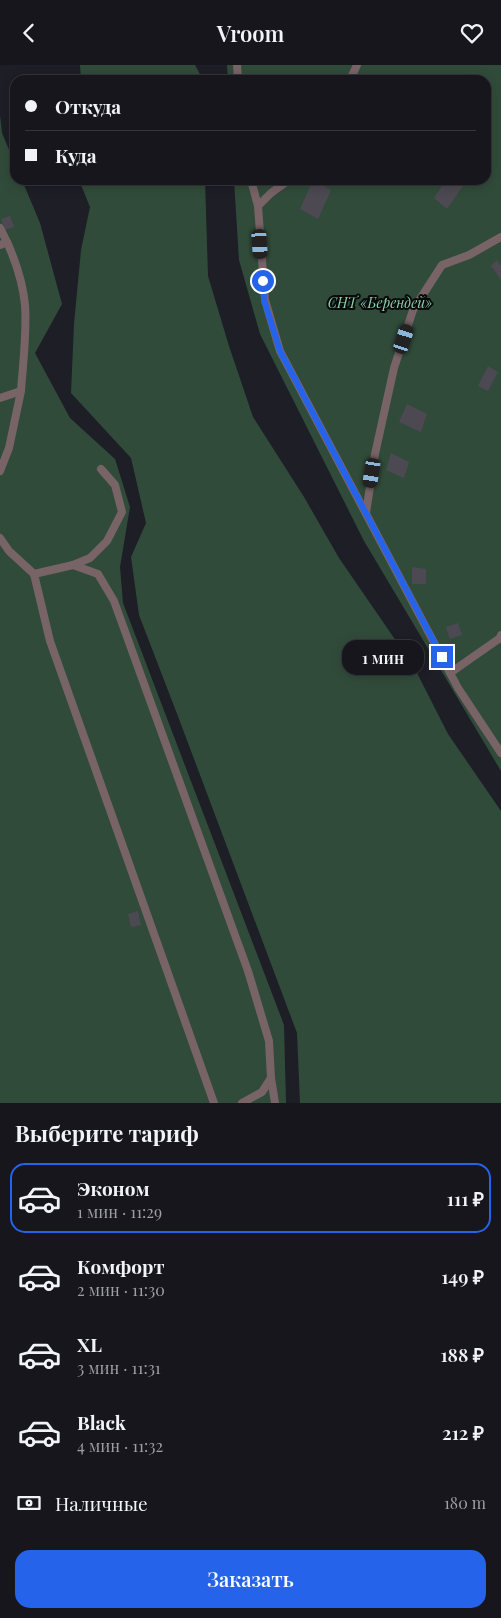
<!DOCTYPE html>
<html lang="ru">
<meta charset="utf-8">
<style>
:root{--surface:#16161c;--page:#232329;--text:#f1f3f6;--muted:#9e9fa3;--line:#35353b;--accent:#2563eb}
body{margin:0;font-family:"Playfair Display",serif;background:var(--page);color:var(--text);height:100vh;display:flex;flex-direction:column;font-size:19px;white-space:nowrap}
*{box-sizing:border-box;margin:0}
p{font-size:16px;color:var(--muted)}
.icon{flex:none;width:28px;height:28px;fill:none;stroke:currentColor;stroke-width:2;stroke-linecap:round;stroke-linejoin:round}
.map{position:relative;height:1038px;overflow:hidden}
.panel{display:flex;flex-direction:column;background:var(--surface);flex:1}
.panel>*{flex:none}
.guide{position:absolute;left:10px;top:10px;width:481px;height:110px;border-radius:15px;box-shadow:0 2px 12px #0003,0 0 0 1px var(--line);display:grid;align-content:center;height:110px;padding:0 15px;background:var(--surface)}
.end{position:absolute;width:22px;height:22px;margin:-11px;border:6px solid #2563eb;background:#fff;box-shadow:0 0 0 2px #fff}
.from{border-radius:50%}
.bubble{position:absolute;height:35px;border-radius:15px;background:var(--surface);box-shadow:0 2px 12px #0003,0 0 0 1px var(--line);font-size:16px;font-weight:600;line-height:35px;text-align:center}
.car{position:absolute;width:15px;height:30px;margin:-15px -8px;border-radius:6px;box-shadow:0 0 4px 1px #0007;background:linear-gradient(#222 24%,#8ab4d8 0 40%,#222 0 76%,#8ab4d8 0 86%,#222 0)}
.guide b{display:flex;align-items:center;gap:18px;height:48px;font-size:19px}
.guide b+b{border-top:1px solid var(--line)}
.guide i{width:12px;height:12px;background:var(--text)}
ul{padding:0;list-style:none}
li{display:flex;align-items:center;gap:15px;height:70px;margin:0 10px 8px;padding:0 5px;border:2px solid transparent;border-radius:15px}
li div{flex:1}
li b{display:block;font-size:19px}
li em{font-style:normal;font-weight:600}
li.current{border-color:var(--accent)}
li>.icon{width:45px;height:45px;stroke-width:1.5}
h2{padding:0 15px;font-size:22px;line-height:60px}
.pay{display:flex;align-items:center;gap:12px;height:55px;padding:0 15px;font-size:19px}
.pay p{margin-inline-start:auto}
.action{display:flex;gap:10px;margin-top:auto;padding:10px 15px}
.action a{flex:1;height:58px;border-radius:15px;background:var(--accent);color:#fff;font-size:20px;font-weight:600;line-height:58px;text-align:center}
header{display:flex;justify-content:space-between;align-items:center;height:65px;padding:0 15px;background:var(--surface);font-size:22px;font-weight:600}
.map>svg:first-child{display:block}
</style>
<header><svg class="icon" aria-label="back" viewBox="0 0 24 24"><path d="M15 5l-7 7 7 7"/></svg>Vroom<svg class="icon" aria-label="heart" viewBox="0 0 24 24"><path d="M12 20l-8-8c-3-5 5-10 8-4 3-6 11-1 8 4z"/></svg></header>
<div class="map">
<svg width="501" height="1038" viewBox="0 0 501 1038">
<rect width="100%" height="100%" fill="#1d1e26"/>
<g fill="#314b3a">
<polygon points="80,0 195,0 203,15 81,15"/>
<polygon points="227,0 501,0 501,706 364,476 260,269 239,195 234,115 486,115 486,15 228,15"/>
<polygon points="0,50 2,68 15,99 15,115 22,115 40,158 62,239 35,288 70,353 115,394 130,442 120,502 123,538 284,960 286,1038 0,1038"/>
<polygon points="79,115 205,115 208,211 229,281 253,352 304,432 339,493 414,602 448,669 501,746 501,1038 300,1038 297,968 179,654 139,550 131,492 146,458 131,393 71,328 74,259 81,185 90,142"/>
</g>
<g fill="#4d4952">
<polygon points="313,115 331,125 318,154 300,144"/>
<polygon points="446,115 455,115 463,121 447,144 434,133"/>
<polygon points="10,151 14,162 5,165 1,154"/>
<polygon points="497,195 501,201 501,215 491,201"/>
<polygon points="488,301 498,307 488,326 478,321"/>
<polygon points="407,339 427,349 421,367 399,357"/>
<polygon points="391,388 409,397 404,413 386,405"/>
<polygon points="412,502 426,504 426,519 412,519"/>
<polygon points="458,558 462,570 450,574 446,562"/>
<polygon points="138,846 141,860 131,862 128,849"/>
</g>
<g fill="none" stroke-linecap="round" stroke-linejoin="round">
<g stroke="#786367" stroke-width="8">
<polyline points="237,0 238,15"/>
<polyline points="350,15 357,0"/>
<polyline points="251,115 258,141 265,235 280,286 458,623 501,688"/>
<polyline points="258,141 271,128 289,115"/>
<polyline points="0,163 7,177 0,180"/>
<path d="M0,333l21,-7c2,-28 6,-58 4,-86 -2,-21 -9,-43 -18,-63"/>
<polyline points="0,406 9,383 21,326"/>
<polyline points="366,448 375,389 394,303 413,245 442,200 469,190 501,172"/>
<polyline points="0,473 9,486 34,509 50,576 214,1038"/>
<polyline points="73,500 98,509 114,536 248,906 269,976 271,1013 262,1027 242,1038"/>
<polyline points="34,509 73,500 90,493 107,476 122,447 115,420 101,404"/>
<polyline points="450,608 500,573 501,570"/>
<polyline points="271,1013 275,1038"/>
</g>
</g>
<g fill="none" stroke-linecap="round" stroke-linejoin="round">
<polyline stroke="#2563eb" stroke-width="6" points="263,216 264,235 280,286 442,592"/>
</g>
<g text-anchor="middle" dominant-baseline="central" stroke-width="4" stroke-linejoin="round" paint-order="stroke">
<g font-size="14" font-style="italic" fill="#8cd1a6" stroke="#08090c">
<text x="380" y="237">СНТ «Берендей»</text>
</g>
</g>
</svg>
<i class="end from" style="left:263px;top:216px"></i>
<i class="end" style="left:442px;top:592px"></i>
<div class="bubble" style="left:342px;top:575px;width:82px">1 мин</div>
<i class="car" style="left:260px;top:179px;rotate:176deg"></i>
<i class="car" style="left:404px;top:274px;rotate:18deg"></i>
<i class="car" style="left:372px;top:408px;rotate:189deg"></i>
<div class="guide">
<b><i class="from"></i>Откуда</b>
<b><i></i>Куда</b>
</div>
</div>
<section class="panel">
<h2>Выберите тариф</h2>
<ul>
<li class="current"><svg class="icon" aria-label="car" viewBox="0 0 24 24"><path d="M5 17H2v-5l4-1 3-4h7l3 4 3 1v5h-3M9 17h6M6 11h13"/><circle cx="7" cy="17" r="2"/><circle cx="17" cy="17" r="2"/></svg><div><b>Эконом</b><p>1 мин · 11:29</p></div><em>111 ₽</em></li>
<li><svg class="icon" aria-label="car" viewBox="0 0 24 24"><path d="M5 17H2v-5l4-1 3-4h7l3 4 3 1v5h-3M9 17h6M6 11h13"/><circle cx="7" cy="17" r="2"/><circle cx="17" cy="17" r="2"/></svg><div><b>Комфорт</b><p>2 мин · 11:30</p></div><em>149 ₽</em></li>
<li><svg class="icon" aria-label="car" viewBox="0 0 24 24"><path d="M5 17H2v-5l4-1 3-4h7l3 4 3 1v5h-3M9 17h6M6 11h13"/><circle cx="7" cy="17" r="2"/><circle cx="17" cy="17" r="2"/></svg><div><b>XL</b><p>3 мин · 11:31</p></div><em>188 ₽</em></li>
<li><svg class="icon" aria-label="car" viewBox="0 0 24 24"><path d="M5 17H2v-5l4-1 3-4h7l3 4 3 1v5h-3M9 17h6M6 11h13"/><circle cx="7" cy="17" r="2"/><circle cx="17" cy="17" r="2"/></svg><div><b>Black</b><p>4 мин · 11:32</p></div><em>212 ₽</em></li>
</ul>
<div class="pay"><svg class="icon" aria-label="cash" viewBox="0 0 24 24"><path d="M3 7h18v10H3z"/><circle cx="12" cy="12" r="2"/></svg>Наличные<p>180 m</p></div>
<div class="action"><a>Заказать</a></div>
</section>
